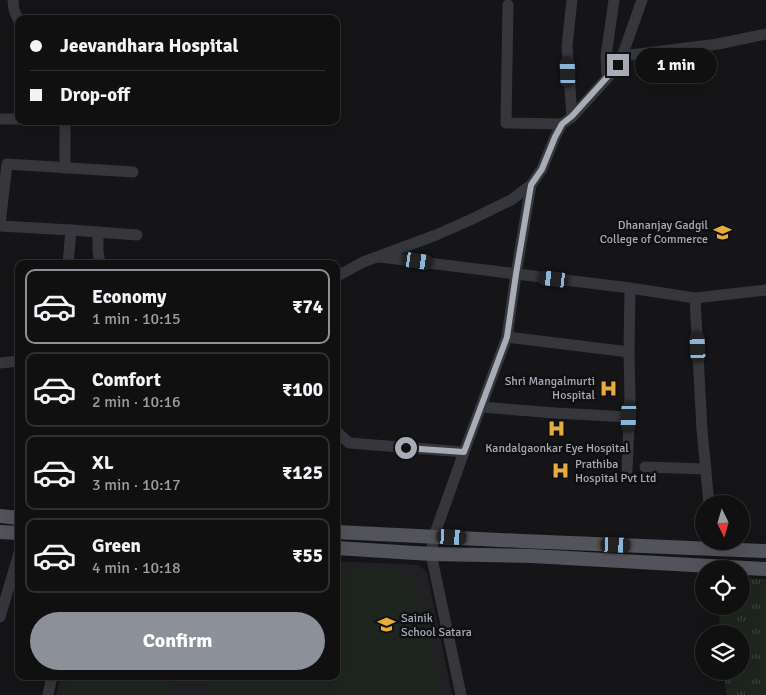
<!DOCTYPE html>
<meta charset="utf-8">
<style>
:root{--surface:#101011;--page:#1e1e1f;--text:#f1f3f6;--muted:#9c9d9f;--line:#303031;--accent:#8c9099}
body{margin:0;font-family:Signika,sans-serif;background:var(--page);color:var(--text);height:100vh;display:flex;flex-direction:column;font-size:19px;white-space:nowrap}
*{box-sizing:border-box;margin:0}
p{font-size:16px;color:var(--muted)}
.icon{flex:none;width:28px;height:28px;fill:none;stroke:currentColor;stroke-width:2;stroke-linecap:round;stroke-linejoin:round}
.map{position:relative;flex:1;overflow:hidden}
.drawer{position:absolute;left:15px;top:260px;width:325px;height:420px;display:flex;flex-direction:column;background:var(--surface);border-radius:10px;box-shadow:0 5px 20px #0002,0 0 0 1px var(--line)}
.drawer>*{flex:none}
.top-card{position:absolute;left:15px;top:15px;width:325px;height:110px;border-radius:10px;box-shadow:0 5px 20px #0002,0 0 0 1px var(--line);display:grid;align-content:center;height:110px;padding:0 15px;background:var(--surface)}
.needle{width:32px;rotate:175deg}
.fabs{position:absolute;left:695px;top:495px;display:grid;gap:10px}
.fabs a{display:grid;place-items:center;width:55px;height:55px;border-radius:50%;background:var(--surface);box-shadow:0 5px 20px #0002,0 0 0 1px var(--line);font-size:25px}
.end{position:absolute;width:22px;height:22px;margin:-11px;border:6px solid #a8acb6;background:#111;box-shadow:0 0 0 2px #111}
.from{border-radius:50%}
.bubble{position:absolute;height:35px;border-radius:18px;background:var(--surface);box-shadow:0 5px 20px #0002,0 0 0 1px var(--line);font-size:16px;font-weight:700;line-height:35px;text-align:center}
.car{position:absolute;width:15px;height:30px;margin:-15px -8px;border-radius:6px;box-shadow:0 0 4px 1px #0007;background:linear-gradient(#222 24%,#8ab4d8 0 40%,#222 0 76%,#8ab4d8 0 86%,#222 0)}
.top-card b{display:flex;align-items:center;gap:18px;height:48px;font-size:19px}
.top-card b+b{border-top:1px solid var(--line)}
.top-card i{width:12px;height:12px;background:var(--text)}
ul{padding:9px 0 0;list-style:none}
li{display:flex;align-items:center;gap:15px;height:75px;margin:0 10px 8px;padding:0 5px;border:2px solid var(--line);border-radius:10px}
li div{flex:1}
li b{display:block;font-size:19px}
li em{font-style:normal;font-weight:700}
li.selected{border-color:var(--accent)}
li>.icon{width:45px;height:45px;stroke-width:1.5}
.cta{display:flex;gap:10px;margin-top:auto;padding:10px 15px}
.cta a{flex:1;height:58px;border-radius:30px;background:var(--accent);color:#fff;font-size:20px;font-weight:700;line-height:58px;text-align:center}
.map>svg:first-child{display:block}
</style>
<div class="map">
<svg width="766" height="695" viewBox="0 0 766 695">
<defs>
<pattern id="grass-tufts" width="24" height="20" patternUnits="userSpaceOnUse" patternTransform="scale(1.25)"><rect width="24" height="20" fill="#1e251e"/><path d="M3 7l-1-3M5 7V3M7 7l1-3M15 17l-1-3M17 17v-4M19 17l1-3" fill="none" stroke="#3c423c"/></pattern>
</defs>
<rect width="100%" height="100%" fill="#151517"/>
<polygon fill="#212124" points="336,561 419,565 427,573 452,695 56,695 61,676 336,676"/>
<polygon fill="url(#grass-tufts)" points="741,578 766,579 766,695 726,695 724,671 741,671 741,634 721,634 718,606 741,606"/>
<g fill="#1e251e">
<polygon points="336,568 394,570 416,585 442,695 207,695 206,676 336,676"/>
<polygon points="67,676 174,676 169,695 62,695"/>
</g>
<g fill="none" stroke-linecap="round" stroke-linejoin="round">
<g stroke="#36373c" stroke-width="11">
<polyline points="13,0 14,10 19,21"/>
<polyline points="508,5 506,123 562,124"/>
<polyline points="622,56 718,44 766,34"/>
<polyline points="607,76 606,56 614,0"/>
<polyline points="572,117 567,46 572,0"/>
<polyline points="0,119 19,119"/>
<polyline points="65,168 65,121"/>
<polyline points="0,224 7,164 133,172"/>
<polyline points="0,226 71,230 68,264"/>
<polyline points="71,230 137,235"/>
<polyline points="98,232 98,252 100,264"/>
<polyline points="380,257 630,288 695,298 766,290"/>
<polyline points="336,277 363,262 436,235 470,220 511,200 531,185 542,169 555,137 562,124 572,117 619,65 642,0"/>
<polyline points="695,298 702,430 709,504"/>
<polyline points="507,337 629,352"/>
<polyline points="0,363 19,361"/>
<polyline points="481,407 555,413 629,417"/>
<polyline points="336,431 349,443 464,452"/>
<polyline points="645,467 706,469"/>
<polyline points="627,471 630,400 629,352 630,288"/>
<polyline points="0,617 19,553"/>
<polyline points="48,695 52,676"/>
<polyline points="461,695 431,554 434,536 464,452 507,337 516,274 531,185"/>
</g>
<g stroke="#53545b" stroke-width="14">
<polyline points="0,516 19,518"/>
<polyline points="0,532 19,533"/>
<polyline points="336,532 522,541 766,551"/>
<polyline points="336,548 431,554 532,556 766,569"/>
</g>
</g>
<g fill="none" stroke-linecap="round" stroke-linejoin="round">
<polyline stroke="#a8acb6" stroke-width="6" points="406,448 464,452 507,337 516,274 531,185 542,169 555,137 562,124 572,116 618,65"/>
</g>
<defs>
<symbol id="university-bare" viewBox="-9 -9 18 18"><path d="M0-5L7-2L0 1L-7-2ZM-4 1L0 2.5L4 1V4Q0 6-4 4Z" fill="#e8ac3c" stroke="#101012" stroke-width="2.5" paint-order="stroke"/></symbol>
<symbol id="hospital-bare" viewBox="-9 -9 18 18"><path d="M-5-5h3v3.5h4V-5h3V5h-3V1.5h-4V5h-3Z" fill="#e8ac3c" stroke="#101012" stroke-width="2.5" paint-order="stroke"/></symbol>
<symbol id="school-bare" viewBox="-9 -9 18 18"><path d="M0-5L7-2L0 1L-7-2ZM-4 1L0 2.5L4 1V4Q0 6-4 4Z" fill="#e8ac3c" stroke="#101012" stroke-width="2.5" paint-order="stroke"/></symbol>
</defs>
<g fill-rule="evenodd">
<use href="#university-bare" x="710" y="220" width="25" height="25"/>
<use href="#hospital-bare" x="596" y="376" width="25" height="25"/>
<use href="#hospital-bare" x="544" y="416" width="25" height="25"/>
<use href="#hospital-bare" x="548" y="458" width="25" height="25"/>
<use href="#school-bare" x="374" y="612" width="25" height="25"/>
</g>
<g text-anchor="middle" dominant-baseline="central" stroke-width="5" stroke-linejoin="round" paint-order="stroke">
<g font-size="12" fill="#a8acb6" stroke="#101012" text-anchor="end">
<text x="708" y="225">Dhananjay Gadgil<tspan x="708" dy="14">College of Commerce</tspan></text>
<text x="595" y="381">Shri Mangalmurti<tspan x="595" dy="14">Hospital</tspan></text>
<text x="557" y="448" text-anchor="middle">Kandalgaonkar Eye Hospital</text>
<text x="575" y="464" text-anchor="start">Prathiba<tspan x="575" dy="14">Hospital Pvt Ltd</tspan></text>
<text x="401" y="618" text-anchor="start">Sainik<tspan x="401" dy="14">School Satara</tspan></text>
</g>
</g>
</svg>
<div class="fabs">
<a><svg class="needle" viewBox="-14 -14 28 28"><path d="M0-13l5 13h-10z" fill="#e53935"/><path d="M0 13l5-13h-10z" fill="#9c9d9f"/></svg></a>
<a><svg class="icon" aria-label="locate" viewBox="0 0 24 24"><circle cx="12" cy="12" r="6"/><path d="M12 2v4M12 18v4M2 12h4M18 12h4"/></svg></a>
<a><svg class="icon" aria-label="layers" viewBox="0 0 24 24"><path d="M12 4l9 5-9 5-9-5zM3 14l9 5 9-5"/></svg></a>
</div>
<i class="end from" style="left:406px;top:448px"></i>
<i class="end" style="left:618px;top:65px"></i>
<div class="bubble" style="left:635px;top:48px;width:82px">1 min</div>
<i class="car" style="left:568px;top:72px;rotate:358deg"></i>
<i class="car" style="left:418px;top:261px;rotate:98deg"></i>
<i class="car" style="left:554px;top:279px;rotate:277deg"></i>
<i class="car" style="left:698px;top:347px;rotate:357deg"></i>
<i class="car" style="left:629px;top:417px;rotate:182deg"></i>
<i class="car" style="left:452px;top:537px;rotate:93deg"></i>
<i class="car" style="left:616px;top:545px;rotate:92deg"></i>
<div class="top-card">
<b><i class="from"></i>Jeevandhara Hospital</b>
<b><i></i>Drop-off</b>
</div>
<section class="drawer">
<ul>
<li class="selected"><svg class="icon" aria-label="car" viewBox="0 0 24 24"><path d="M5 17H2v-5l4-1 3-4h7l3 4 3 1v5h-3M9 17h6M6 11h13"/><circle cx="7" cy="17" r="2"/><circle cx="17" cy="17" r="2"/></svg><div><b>Economy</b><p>1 min · 10:15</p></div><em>₹74</em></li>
<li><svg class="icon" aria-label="car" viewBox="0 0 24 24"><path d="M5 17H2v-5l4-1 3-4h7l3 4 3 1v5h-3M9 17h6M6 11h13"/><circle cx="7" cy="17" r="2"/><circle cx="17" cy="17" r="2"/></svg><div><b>Comfort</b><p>2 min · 10:16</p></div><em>₹100</em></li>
<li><svg class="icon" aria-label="car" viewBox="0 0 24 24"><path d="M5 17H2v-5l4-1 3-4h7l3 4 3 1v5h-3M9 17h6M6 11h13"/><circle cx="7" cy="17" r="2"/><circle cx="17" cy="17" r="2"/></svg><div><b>XL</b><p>3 min · 10:17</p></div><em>₹125</em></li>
<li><svg class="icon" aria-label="car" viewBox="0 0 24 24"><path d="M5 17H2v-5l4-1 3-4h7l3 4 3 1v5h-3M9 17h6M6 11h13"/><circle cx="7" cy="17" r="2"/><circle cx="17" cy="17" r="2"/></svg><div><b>Green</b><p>4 min · 10:18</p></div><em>₹55</em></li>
</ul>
<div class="cta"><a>Confirm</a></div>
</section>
</div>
